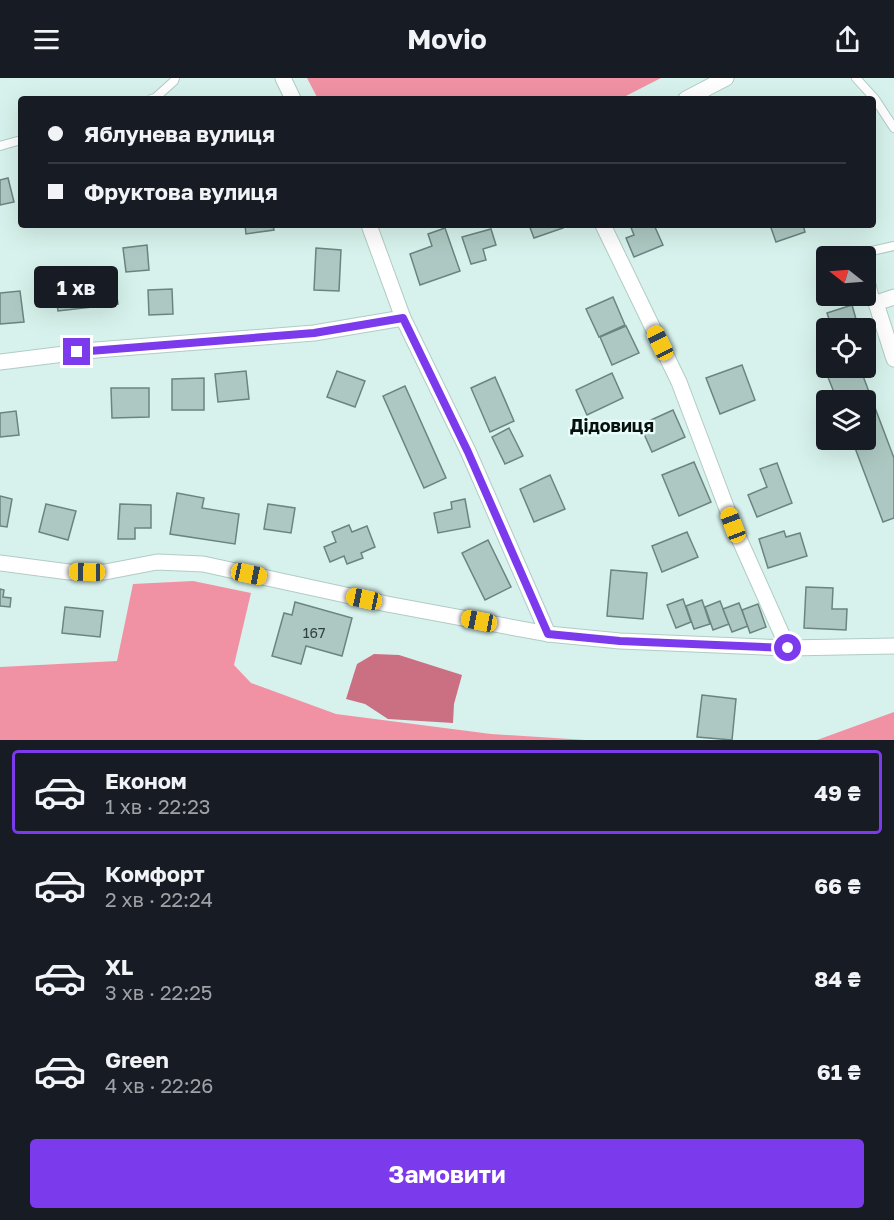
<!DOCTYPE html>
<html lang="uk">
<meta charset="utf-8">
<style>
:root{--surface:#171b24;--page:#242831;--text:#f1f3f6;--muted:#9ea1a6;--line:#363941;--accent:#7c3aed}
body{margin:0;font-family:"Golos Text",sans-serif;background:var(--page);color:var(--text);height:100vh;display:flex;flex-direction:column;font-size:22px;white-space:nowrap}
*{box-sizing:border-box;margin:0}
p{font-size:20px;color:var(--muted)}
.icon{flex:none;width:33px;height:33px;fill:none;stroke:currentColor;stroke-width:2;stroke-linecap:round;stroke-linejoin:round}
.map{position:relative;height:662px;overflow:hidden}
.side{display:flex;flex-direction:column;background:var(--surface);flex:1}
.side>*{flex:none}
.banner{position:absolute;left:18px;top:18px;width:858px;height:132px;border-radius:6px;box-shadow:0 6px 24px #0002;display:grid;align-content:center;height:132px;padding:0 30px;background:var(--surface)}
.needle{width:39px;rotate:287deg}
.controls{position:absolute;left:816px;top:168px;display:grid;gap:12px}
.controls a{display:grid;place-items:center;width:60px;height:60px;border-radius:6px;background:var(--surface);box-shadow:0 6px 24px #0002;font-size:30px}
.end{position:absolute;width:27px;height:27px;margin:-14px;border:8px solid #7c3aed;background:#fff;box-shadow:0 0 0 3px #fff}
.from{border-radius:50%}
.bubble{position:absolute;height:42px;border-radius:6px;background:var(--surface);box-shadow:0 6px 24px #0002;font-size:20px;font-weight:700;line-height:42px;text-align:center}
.car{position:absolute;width:18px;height:36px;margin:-18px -9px;border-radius:8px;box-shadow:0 0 4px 2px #0007;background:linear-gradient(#f5c518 24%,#345 0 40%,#f5c518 0 76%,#345 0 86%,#f5c518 0)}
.banner b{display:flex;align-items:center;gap:21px;height:57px;font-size:22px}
.banner b+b{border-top:2px solid var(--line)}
.banner i{width:15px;height:15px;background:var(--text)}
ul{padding:10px 0 0;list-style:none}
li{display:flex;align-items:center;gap:18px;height:84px;margin:0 12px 9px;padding:0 18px;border:3px solid transparent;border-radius:6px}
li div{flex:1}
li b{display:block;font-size:22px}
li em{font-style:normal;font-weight:700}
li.active{border-color:var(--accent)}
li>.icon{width:54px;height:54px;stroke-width:1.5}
.button{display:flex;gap:12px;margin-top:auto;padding:12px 30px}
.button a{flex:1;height:69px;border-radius:6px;background:var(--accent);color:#fff;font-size:24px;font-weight:700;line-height:69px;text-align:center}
header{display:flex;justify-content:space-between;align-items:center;height:78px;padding:0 30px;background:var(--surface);font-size:27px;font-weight:700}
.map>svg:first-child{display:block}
</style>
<header><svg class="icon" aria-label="menu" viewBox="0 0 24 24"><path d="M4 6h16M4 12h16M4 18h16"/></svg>Movio<svg class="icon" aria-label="share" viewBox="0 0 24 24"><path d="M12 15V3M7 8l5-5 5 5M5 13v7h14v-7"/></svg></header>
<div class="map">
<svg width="894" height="662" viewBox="0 0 894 662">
<rect width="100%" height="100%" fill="#d7f2ec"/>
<g fill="#f192a4">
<polygon points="307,0 661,0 620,21 318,21"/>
<polygon points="193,503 251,515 234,587 251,605 336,636 491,656 586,662 0,662 0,589 117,583 133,506"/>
<polygon points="894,634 894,662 817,662"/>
</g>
<polygon fill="#cb6f82" points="374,576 399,577 462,597 454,626 453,645 388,641 365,626 346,621 357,586"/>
<g fill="#adc8c2" stroke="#6b847f" stroke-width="1.5">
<polygon points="8,100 14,124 0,127 0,102"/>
<polygon points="245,147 273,147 274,152 246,156"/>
<polygon points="529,147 562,147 563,150 534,160"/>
<polygon points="630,147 654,147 663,167 634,179 626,160 634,157"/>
<polygon points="770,147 803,147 805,154 776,164"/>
<polygon points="445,150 460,193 420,207 410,176 432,168 428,156"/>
<polygon points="491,151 496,167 483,171 486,182 471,186 462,159"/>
<polygon points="147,167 149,192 126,194 123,170"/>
<polygon points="316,170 341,172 339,213 314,212"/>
<polygon points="114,197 118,226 58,233 54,205"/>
<polygon points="172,211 173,236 149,237 148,212"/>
<polygon points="20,213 24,244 0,246 0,215"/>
<polygon points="613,219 625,247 599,259 586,231"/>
<polygon points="852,227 858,248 849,250 832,250 827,235"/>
<polygon points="626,248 639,275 612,287 600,259"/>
<polygon points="826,283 826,290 860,290 894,380 894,440 883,444 852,362 866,362 866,322 837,322 822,284"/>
<polygon points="742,287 755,322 720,336 706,300"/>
<polygon points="246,293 249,321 218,324 215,296"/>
<polygon points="337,293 365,303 355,329 327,319"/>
<polygon points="612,295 623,320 587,337 576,312"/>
<polygon points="495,299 514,343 490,354 471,310"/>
<polygon points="204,300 204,332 172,332 172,301"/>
<polygon points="405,308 446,400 424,410 383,318"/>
<polygon points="111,310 149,310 149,339 112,340"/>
<polygon points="673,332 685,359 652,374 640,347"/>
<polygon points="16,333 19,357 0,359 0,335"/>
<polygon points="509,350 523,378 505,386 492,359"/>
<polygon points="694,384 711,424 679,438 662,397"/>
<polygon points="777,385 792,425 757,439 748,417 767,409 760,391"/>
<polygon points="550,397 565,431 534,444 520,411"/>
<polygon points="177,415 204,420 202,430 239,436 235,466 170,456"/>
<polygon points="0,418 12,421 7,449 0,448"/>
<polygon points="465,421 470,449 438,455 434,435 452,431 451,424"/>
<polygon points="46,426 76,433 68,462 39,454"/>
<polygon points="120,426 151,427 151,450 135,450 135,461 118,461"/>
<polygon points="268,426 295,430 291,455 264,451"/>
<polygon points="349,447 352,454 367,448 375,469 361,475 363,480 347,486 344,478 330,484 324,469 336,464 332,454"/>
<polygon points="784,453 786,459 800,455 807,478 768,490 759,461"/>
<polygon points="687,454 698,479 662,494 652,468"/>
<polygon points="488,462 511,509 485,522 462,475"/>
<polygon points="611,492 647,495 643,541 607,538"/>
<polygon points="806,509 833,510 832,531 847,531 846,552 804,550"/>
<polygon points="0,511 4,512 3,519 11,520 10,529 0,528"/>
<polygon points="683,521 691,544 676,550 667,527"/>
<polygon points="702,522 710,546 694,551 686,528"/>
<polygon points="720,523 729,546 713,552 705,529"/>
<polygon points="295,524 352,540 342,578 306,568 301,586 272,578 284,535 292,537"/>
<polygon points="739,525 748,548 732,554 723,531"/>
<polygon points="758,526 766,549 750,555 742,532"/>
<polygon points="65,529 103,533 100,559 62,555"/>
<polygon points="702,617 736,621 732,662 697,659"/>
</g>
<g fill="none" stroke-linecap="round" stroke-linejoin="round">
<defs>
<g id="lane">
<polyline points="856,0 875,21 894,50"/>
<polyline points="151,21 155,20 174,3 175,0"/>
<polyline points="0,68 21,62"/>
<polyline points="864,178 863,175 894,168"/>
<polyline points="866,184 876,225"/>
</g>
<g id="street">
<polyline points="283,0 293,21"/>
<polyline points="686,21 726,0"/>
<polyline points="603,147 679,304 733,447 788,570"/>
<polyline points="894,219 876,225 894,281"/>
<polyline points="403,240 468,373 548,556"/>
<polyline points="0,284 96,272 314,255 403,240 369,147"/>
<polyline points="0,485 69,494 105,494 157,484 203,486 387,526 548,556 620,563 788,570 894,568"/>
</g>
</defs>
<use href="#lane" stroke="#b1cbc5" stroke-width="10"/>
<use href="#street" stroke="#b1cbc5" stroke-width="17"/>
<use href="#lane" stroke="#fff" stroke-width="8"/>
<use href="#street" stroke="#fff" stroke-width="15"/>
</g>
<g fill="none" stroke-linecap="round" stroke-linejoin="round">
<polyline stroke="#7c3aed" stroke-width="8" points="77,274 314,255 403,240 468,374 548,556 620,563 788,570"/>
</g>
<g text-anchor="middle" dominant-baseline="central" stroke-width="4.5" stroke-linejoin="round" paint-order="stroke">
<g font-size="14" fill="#313f3c">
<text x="314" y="554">167</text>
</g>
<g font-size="18" font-weight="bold" fill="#08110f" stroke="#e9fef9">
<text x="612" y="347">Дідовиця</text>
</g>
</g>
</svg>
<div class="controls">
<a><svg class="needle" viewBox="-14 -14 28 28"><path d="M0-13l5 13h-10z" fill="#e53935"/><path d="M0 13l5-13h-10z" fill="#9ea1a6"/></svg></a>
<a><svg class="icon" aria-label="locate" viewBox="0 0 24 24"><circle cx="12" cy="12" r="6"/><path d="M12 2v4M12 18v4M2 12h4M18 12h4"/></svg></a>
<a><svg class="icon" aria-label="layers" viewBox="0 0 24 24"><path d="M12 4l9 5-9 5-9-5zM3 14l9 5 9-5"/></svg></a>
</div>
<i class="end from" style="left:788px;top:570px"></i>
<i class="end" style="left:77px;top:274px"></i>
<div class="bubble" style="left:34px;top:188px;width:84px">1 хв</div>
<i class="car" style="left:660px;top:265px;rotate:334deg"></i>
<i class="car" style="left:733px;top:447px;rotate:339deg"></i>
<i class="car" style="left:87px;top:494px;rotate:271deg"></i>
<i class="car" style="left:249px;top:496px;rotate:102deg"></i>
<i class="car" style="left:364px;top:521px;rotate:282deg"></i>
<i class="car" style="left:479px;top:543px;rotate:281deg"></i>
<div class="banner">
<b><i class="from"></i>Яблунева вулиця</b>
<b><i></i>Фруктова вулиця</b>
</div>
</div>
<section class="side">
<ul>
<li class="active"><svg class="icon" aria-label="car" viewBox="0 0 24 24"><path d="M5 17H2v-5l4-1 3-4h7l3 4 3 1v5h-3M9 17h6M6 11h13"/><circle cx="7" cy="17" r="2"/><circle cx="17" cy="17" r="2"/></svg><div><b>Економ</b><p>1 хв · 22:23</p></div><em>49 ₴</em></li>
<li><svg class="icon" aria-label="car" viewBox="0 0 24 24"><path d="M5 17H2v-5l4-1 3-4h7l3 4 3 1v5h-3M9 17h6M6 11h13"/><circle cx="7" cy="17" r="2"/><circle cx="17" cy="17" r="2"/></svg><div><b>Комфорт</b><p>2 хв · 22:24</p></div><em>66 ₴</em></li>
<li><svg class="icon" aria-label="car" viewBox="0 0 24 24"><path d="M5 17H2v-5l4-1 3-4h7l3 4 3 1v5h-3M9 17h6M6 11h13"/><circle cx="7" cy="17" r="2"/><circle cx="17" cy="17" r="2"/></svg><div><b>XL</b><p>3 хв · 22:25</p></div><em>84 ₴</em></li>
<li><svg class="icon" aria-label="car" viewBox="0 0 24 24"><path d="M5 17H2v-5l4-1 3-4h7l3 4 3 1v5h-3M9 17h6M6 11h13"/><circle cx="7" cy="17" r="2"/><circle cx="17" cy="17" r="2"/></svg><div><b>Green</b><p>4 хв · 22:26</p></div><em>61 ₴</em></li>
</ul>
<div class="button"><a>Замовити</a></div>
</section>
